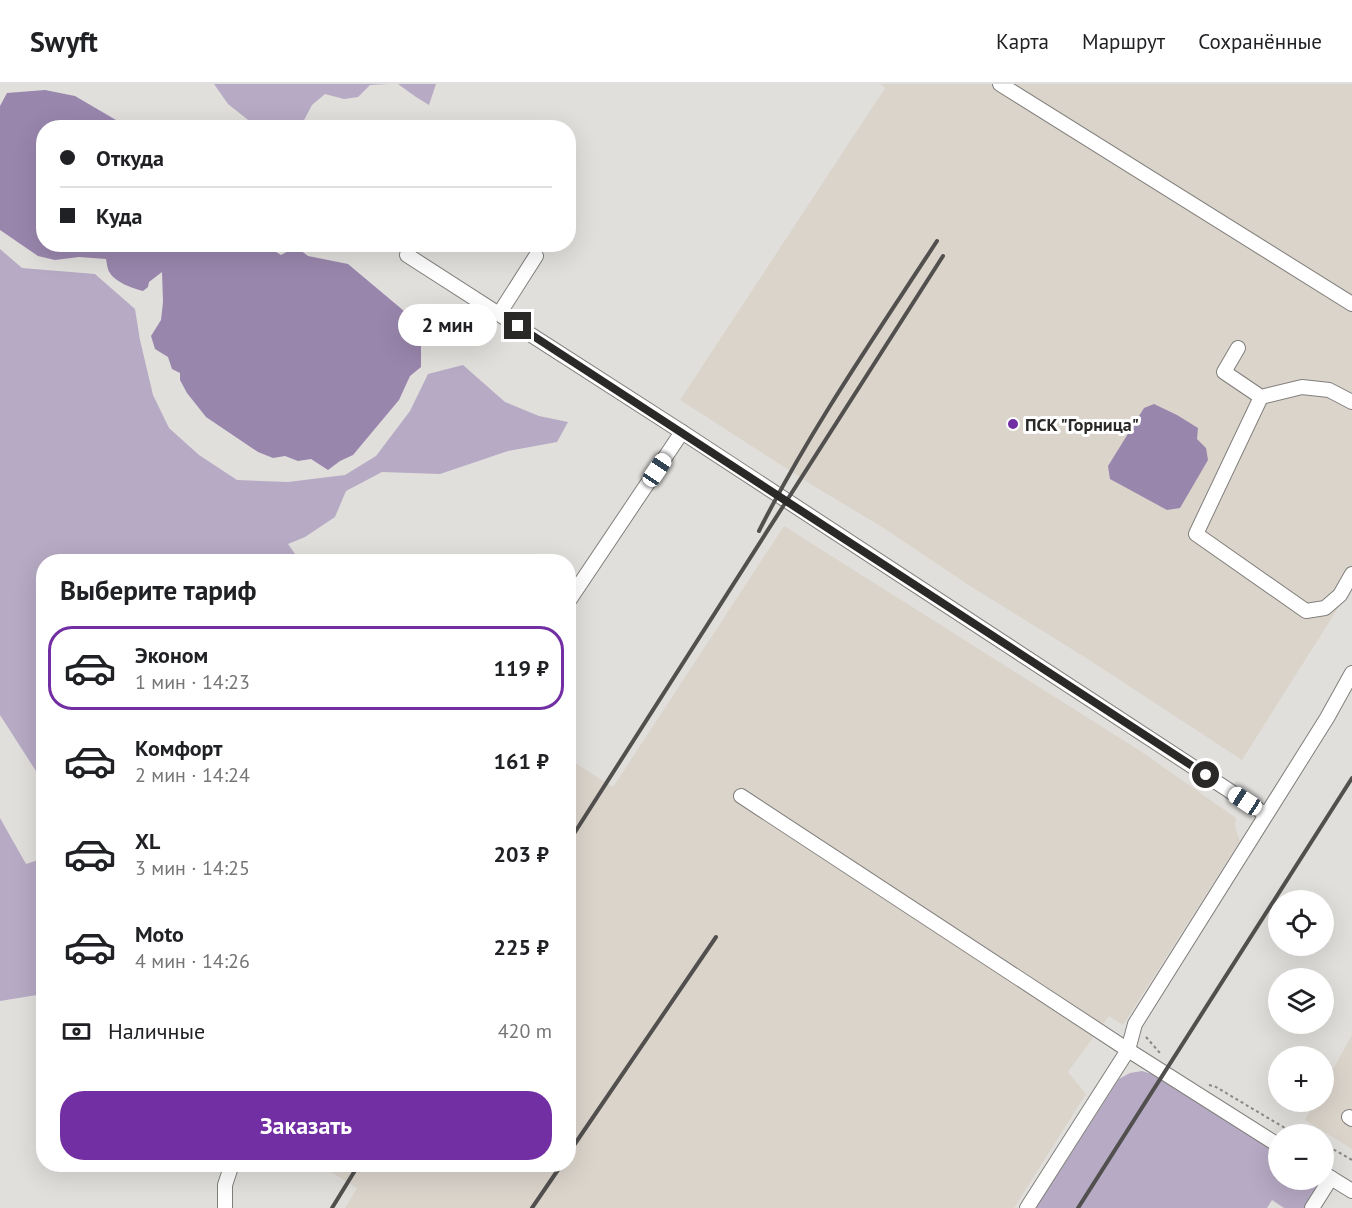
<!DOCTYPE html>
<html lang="ru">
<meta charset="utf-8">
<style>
:root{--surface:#fff;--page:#f2f2f2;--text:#202124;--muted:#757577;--line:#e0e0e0;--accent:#722fa3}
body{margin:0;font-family:"PT Sans",sans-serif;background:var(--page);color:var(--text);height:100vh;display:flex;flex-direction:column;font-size:22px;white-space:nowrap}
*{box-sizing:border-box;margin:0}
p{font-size:20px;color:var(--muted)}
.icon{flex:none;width:33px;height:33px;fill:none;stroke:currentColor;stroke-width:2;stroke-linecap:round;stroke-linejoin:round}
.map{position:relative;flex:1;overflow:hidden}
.drawer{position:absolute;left:36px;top:470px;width:540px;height:618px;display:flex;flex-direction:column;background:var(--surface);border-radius:24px;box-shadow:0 6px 24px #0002}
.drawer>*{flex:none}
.banner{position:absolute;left:36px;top:36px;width:540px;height:132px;border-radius:24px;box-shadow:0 6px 24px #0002;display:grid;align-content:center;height:132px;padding:0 24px;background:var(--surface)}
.controls{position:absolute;left:1268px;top:806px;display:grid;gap:12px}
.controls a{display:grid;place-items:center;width:66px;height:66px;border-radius:50%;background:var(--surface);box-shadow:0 6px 24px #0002;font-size:30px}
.end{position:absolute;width:27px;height:27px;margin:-14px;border:8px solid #2a2928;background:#fff;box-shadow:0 0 0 3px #fff}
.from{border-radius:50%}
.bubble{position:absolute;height:42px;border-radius:21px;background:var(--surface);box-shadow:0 6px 24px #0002;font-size:20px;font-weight:700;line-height:42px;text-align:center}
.car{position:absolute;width:18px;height:36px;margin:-18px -9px;border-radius:8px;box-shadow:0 0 4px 2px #0007;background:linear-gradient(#fff 24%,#345 0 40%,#fff 0 76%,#345 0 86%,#fff 0)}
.banner b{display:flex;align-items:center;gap:21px;height:57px;font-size:22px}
.banner b+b{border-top:2px solid var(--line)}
.banner i{width:15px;height:15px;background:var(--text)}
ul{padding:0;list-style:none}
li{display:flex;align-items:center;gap:18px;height:84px;margin:0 12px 9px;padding:0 12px;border:3px solid transparent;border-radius:24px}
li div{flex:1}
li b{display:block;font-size:22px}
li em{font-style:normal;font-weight:700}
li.active{border-color:var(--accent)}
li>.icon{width:54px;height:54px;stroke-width:1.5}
h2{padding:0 24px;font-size:27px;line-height:72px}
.pay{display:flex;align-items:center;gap:15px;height:66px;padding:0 24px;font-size:22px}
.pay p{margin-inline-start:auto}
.cta{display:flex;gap:12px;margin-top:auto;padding:12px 24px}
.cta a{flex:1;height:69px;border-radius:24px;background:var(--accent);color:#fff;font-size:24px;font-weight:700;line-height:69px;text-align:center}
header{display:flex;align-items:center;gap:36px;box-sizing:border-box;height:84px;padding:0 30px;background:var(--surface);border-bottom:2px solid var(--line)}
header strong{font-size:28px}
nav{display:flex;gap:33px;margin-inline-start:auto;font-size:21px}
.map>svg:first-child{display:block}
</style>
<header>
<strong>Swyft</strong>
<nav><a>Карта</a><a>Маршрут</a><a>Сохранённые</a></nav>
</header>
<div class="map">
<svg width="1352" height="1124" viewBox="0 0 1352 1124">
<rect width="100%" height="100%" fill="#e1dfdc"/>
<g fill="#dbd4cb">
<polygon points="880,0 1352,0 1352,502 1242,676 1083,572 970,502 882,443 812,401 680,316 885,4"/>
<polygon points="784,442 1139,666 1236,734 1235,743 1240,757 1123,941 1109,932 1068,988 1086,1010 1014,1124 345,1124 357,1104 318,1080 568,1080 569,675 613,703"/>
<polygon points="1352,951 1352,1065 1305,1036 1315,1017 1323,1017 1323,1003"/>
</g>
<g fill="#b6aac4">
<polygon points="214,0 389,0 370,1 358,13 344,15 325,10 312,21 303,38 307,43 257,43 228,20"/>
<polygon points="398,0 436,0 429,21 416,13"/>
<polygon points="0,165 22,184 95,190 135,225 140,256 153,311 169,344 199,371 237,396 288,398 345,391 376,372 410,327 428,290 463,281 505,318 539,332 568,338 557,358 508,367 440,390 382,388 346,407 335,433 305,453 288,460 300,477 44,477 43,698 0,631"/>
<polygon points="0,734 26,780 44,774 43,910 0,917"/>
<polygon points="1142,987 1154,991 1278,1070 1278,1095 1318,1095 1321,1097 1305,1124 1284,1124 1272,1116 1267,1124 1036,1124 1119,995 1130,989"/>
</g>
<g fill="#9986ad">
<path d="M45,6l30,6 41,24 2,7 -74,1v116h219l18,11 15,-8 12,9 40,8 56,47 17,16v40l-11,9 -11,24 -46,55 -13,6 -12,9 -17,-11 -13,2 -13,-5 -12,2 -15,-6 -52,-35 -19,-24 -7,-13v-7l-8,-4 -4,-12 -13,-8 -4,-13 10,-16 2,-18 -1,-30 -13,10 -1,5 -5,4c-9,-2 -28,-9 -33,-18 -3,-4 -3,-10 -4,-14l-27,-2 -24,3 -17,-4 -38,-26v-124l7,-13z"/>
<polygon points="1154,320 1177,331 1198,344 1197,355 1206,364 1208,376 1180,424 1167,426 1110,395 1108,382 1144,324"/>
</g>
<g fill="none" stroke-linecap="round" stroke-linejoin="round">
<defs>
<g id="minor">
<polyline points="1000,0 1352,220"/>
<polyline points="407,171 682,348 1265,730"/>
<polyline points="499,230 536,172"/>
<polyline points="1238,264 1224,288 1261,313 1302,303 1329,306 1352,318"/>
<polyline points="1261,313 1196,450 1306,527 1325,524 1340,511 1352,490"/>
<polyline points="568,518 682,348"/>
<polyline points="741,712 1128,966 1278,1061"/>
<polyline points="1349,1033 1352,1035"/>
<polyline points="1323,1089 1352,1107"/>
<polyline points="225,1124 225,1101 232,1080"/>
<polyline points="1027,1124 1128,966 1135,940 1327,634 1352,589"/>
<polyline points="1312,1124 1331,1094"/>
</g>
</defs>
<use href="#minor" stroke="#817f7c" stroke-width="16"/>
<g stroke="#888785" stroke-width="2" stroke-dasharray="3 3" stroke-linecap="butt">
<polyline points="1146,953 1160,969"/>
<polyline points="1209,1001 1216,1003 1295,1050"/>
<polyline points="1323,1060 1331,1064 1352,1076"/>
</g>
<use href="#minor" stroke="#fff" stroke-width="14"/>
<g stroke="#51504f" stroke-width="4">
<path d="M759,447c51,-101 116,-195 178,-290"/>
<polyline points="568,759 943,172"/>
<polyline points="568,1070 716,853"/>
<polyline points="332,1124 359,1080"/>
<polyline points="532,1124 562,1080"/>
<polyline points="1078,1124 1352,694"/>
</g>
</g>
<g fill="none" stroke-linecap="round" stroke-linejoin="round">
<polyline stroke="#2a2928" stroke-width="8" points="518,242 1206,691"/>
</g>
<circle fill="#722fa3" stroke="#fff" stroke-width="2" cx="1013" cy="340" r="6"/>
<g text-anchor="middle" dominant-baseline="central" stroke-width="6" stroke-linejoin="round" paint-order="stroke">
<g font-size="18" font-weight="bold" fill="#2a2928" stroke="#fff" text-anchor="start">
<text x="1025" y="340">ПСК "Горница"</text>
</g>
</g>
</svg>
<div class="controls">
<a><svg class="icon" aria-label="locate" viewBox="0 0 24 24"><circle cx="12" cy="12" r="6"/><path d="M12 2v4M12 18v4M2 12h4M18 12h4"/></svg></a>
<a><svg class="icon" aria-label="layers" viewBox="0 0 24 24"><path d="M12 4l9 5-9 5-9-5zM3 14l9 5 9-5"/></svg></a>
<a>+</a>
<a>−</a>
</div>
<i class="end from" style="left:1206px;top:691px"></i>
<i class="end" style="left:518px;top:242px"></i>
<div class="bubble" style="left:398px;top:220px;width:99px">2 мин</div>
<i class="car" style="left:657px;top:386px;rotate:34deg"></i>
<i class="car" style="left:1245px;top:717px;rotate:303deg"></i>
<div class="banner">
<b><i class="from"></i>Откуда</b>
<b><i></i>Куда</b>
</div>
<section class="drawer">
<h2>Выберите тариф</h2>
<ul>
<li class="active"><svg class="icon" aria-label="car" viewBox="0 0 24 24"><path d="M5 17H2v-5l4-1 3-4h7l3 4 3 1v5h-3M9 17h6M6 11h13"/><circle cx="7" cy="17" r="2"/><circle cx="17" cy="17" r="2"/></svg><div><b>Эконом</b><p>1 мин · 14:23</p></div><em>119 ₽</em></li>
<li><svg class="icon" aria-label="car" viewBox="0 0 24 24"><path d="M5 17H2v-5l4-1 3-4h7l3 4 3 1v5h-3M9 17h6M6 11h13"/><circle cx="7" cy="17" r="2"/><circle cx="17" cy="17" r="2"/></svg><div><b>Комфорт</b><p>2 мин · 14:24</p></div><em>161 ₽</em></li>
<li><svg class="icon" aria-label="car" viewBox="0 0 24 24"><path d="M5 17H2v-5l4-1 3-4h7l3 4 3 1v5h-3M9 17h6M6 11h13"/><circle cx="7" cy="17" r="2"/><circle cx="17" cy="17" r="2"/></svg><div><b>XL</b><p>3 мин · 14:25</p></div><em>203 ₽</em></li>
<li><svg class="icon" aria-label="car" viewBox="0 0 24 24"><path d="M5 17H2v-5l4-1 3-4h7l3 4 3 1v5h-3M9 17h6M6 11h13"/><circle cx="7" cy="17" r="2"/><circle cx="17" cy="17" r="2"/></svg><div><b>Moto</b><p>4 мин · 14:26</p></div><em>225 ₽</em></li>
</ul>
<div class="pay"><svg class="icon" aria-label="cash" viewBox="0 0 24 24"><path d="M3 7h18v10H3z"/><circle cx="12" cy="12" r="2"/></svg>Наличные<p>420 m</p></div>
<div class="cta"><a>Заказать</a></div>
</section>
</div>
